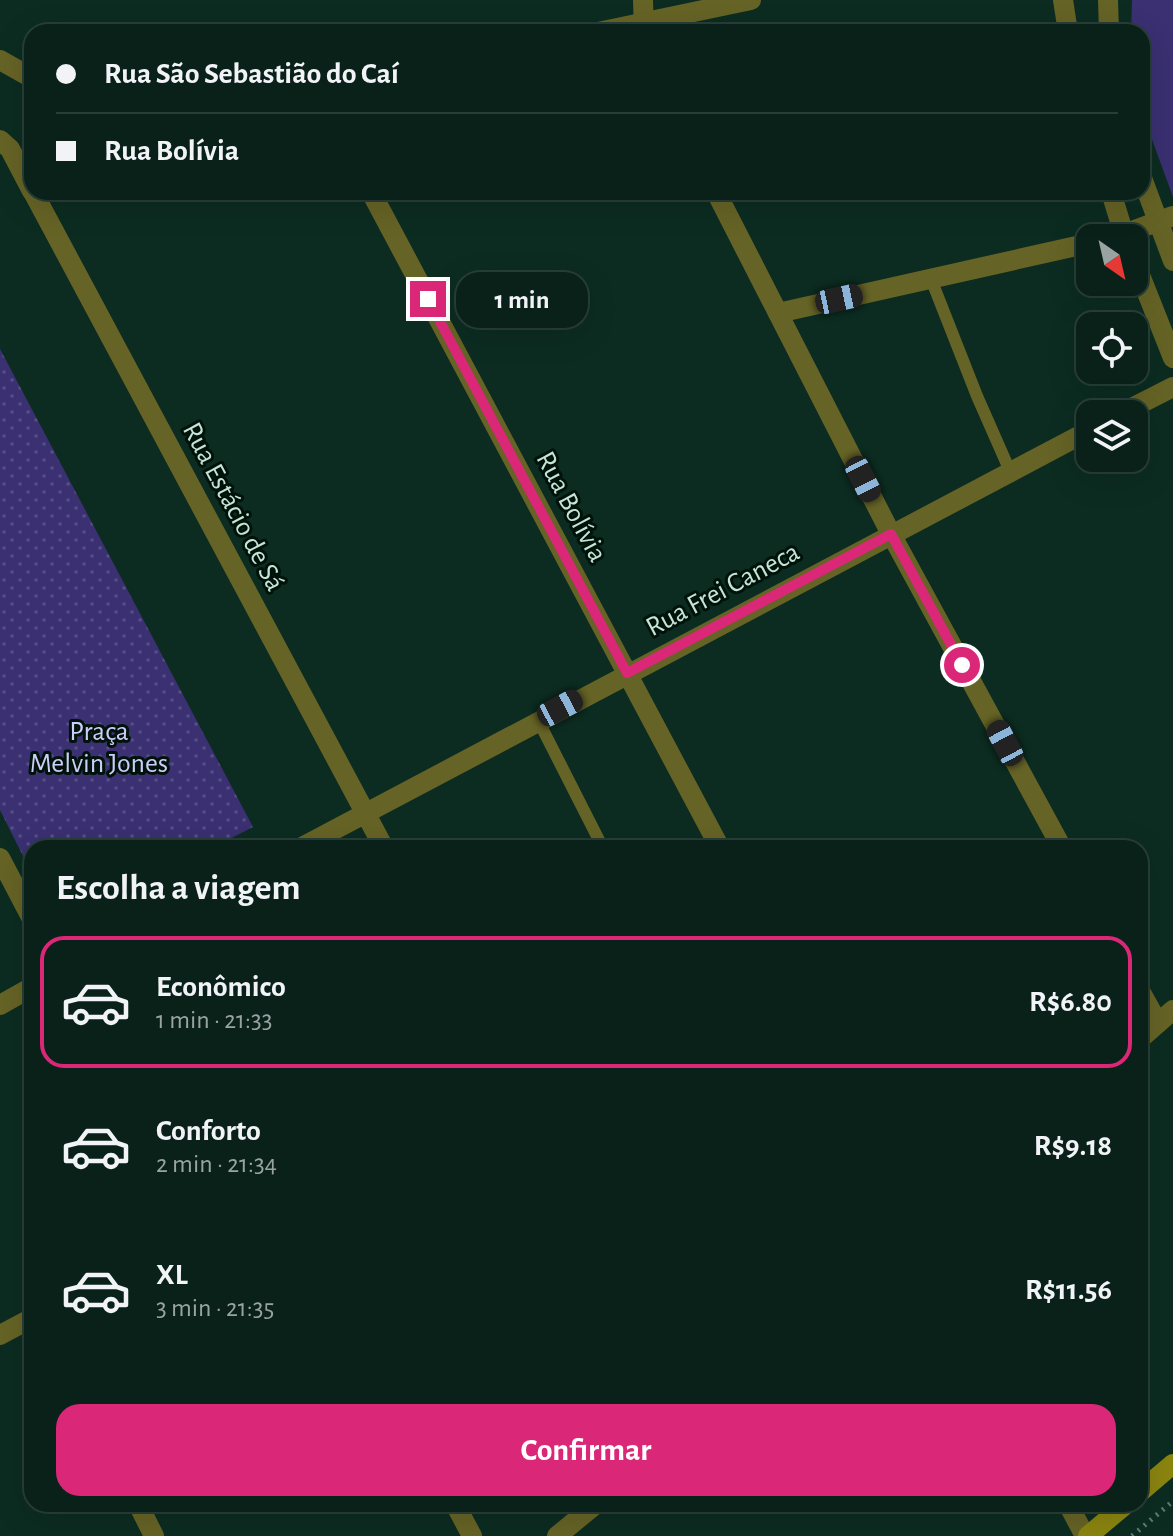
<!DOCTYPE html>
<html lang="pt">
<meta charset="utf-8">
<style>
:root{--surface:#092119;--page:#172e26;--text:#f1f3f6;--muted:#99a3a2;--line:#293e38;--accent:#db2777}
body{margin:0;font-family:"Alegreya Sans",sans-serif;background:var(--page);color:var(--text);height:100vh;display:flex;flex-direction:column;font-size:30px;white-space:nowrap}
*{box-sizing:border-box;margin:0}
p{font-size:26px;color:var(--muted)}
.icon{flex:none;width:44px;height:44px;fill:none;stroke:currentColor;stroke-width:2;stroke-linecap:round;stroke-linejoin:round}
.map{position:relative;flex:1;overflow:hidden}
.side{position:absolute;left:24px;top:840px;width:1124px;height:672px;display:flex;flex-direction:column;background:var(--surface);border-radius:24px;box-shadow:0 8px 32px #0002,0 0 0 2px var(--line)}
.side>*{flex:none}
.guide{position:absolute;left:24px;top:24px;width:1126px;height:176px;border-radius:24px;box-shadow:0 8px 32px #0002,0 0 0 2px var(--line);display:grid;align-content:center;height:176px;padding:0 32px;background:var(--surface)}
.needle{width:52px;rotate:146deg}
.controls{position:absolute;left:1076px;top:224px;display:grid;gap:16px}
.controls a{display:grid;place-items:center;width:72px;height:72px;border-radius:16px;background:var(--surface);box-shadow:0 8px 32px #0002,0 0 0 2px var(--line);font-size:40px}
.end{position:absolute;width:36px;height:36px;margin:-18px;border:10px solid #db2777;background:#fff;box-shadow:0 0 0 4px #fff}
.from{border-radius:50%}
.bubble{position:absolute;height:56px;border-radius:24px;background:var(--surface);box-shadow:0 8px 32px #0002,0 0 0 2px var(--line);font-size:26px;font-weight:700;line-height:56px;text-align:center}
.car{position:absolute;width:24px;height:48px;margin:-24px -12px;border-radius:10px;box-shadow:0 0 6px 2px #0007;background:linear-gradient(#222 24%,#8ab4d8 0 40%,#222 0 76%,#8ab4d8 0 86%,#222 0)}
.guide b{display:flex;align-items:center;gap:28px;height:76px;font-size:30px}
.guide b+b{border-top:2px solid var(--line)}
.guide i{width:20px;height:20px;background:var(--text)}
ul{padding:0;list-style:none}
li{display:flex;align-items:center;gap:24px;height:132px;margin:0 16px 12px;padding:0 16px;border:4px solid transparent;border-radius:24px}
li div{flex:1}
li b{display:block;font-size:30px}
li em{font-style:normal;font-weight:700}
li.on{border-color:var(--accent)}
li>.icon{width:72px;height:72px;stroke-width:1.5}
h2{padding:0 32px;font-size:36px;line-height:96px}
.cta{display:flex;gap:16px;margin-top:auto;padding:16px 32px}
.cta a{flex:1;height:92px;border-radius:24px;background:var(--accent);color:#fff;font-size:32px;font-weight:700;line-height:92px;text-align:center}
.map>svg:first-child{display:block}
</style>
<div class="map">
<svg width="1173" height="1536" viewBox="0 0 1173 1536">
<defs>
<pattern id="park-dots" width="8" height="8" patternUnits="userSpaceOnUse" patternTransform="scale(2)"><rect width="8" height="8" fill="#3a3072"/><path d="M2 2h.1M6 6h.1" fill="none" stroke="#554e85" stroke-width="1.8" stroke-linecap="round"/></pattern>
</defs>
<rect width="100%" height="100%" fill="#0c2c21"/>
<polygon fill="#3a3072" points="1132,0 1173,0 1173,197 1142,112 1142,32 1131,32"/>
<polygon fill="url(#park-dots)" points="0,349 253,827 212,848 32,848 32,874 0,810"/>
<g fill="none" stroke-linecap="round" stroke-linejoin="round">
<polyline stroke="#5d7c70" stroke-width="5" stroke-dasharray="2 6" stroke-linecap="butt" points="1132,1536 1173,1501"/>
<g stroke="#666326" stroke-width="12">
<polyline points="931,279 977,396 1010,471"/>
<polyline points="538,720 603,848"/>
</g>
<g stroke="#666326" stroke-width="20">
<polyline points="643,0 644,32"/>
<polyline points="1063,0 1068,32"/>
<polyline points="1108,0 1109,32"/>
<polyline points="598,32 751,0"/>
<polyline points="0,60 32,78"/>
<polyline points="0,140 10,149 32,191"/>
<polyline points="1142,178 1173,261"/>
<polyline points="33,192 384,848"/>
<polyline points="371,192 720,848"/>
<polyline points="716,192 891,534 1062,848"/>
<polyline points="1111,192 1125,238"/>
<polyline points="1113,238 1173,216"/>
<polyline points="1134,260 1173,358"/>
<polyline points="778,313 1090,243"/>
<polyline points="1120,414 1173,387"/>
<polyline points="300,848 1090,430"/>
<polyline points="0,858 32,919"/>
<polyline points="1140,991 1158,1023"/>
<polyline points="0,1005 32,987"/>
<polyline points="1140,1039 1173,1010"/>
<polyline points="0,1335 32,1318"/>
<polyline points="138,1504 154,1536"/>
<polyline points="455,1504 472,1536"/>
<polyline points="1068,1504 1085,1536"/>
<polyline points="557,1536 596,1504"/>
</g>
<g stroke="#8b8510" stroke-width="20">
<polyline points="1140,1492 1173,1464"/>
<polyline points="1088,1536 1126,1504"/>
</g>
</g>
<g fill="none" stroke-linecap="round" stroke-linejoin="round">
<polyline stroke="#db2777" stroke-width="10" points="428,299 627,673 891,534 962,665"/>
</g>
<g text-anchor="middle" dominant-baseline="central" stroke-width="6" stroke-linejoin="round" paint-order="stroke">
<g font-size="28" fill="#c7e5d7" stroke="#00130b">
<text transform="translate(233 507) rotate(62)">Rua Estácio de Sá</text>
<text transform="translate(571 507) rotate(62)">Rua Bolívia</text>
<text transform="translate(723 590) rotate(-28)">Rua Frei Caneca</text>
</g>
<g font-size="28" fill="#cecdfa" stroke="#00130b">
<text x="99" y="732">Praça<tspan x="99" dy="32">Melvin Jones</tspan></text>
</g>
</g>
</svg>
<div class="controls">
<a><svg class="needle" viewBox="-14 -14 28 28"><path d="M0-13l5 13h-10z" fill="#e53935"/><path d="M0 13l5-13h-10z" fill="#99a3a2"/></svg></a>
<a><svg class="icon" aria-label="locate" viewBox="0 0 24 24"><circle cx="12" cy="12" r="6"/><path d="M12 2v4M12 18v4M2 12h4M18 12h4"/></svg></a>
<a><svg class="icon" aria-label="layers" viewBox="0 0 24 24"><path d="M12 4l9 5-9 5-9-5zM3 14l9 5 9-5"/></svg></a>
</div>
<i class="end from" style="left:962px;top:665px"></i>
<i class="end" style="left:428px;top:299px"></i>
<div class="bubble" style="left:456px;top:272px;width:132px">1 min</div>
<i class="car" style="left:839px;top:299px;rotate:78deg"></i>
<i class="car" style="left:863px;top:479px;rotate:153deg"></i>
<i class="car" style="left:560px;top:708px;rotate:62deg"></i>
<i class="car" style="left:1005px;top:743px;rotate:332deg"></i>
<div class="guide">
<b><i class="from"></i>Rua São Sebastião do Caí</b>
<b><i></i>Rua Bolívia</b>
</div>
<section class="side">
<h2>Escolha a viagem</h2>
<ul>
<li class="on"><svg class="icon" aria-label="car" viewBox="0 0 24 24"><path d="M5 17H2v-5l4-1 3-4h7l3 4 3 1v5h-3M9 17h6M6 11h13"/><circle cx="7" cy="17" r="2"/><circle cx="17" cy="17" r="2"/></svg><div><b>Econômico</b><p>1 min · 21:33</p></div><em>R$6.80</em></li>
<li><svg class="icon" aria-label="car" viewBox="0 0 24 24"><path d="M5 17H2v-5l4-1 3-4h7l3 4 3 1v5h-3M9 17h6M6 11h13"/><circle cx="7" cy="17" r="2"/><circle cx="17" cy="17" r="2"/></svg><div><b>Conforto</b><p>2 min · 21:34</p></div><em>R$9.18</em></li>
<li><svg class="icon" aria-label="car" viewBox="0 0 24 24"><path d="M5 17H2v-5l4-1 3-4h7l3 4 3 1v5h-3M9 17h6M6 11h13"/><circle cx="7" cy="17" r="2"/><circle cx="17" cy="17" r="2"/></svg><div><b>XL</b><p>3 min · 21:35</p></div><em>R$11.56</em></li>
</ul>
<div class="cta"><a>Confirmar</a></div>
</section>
</div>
